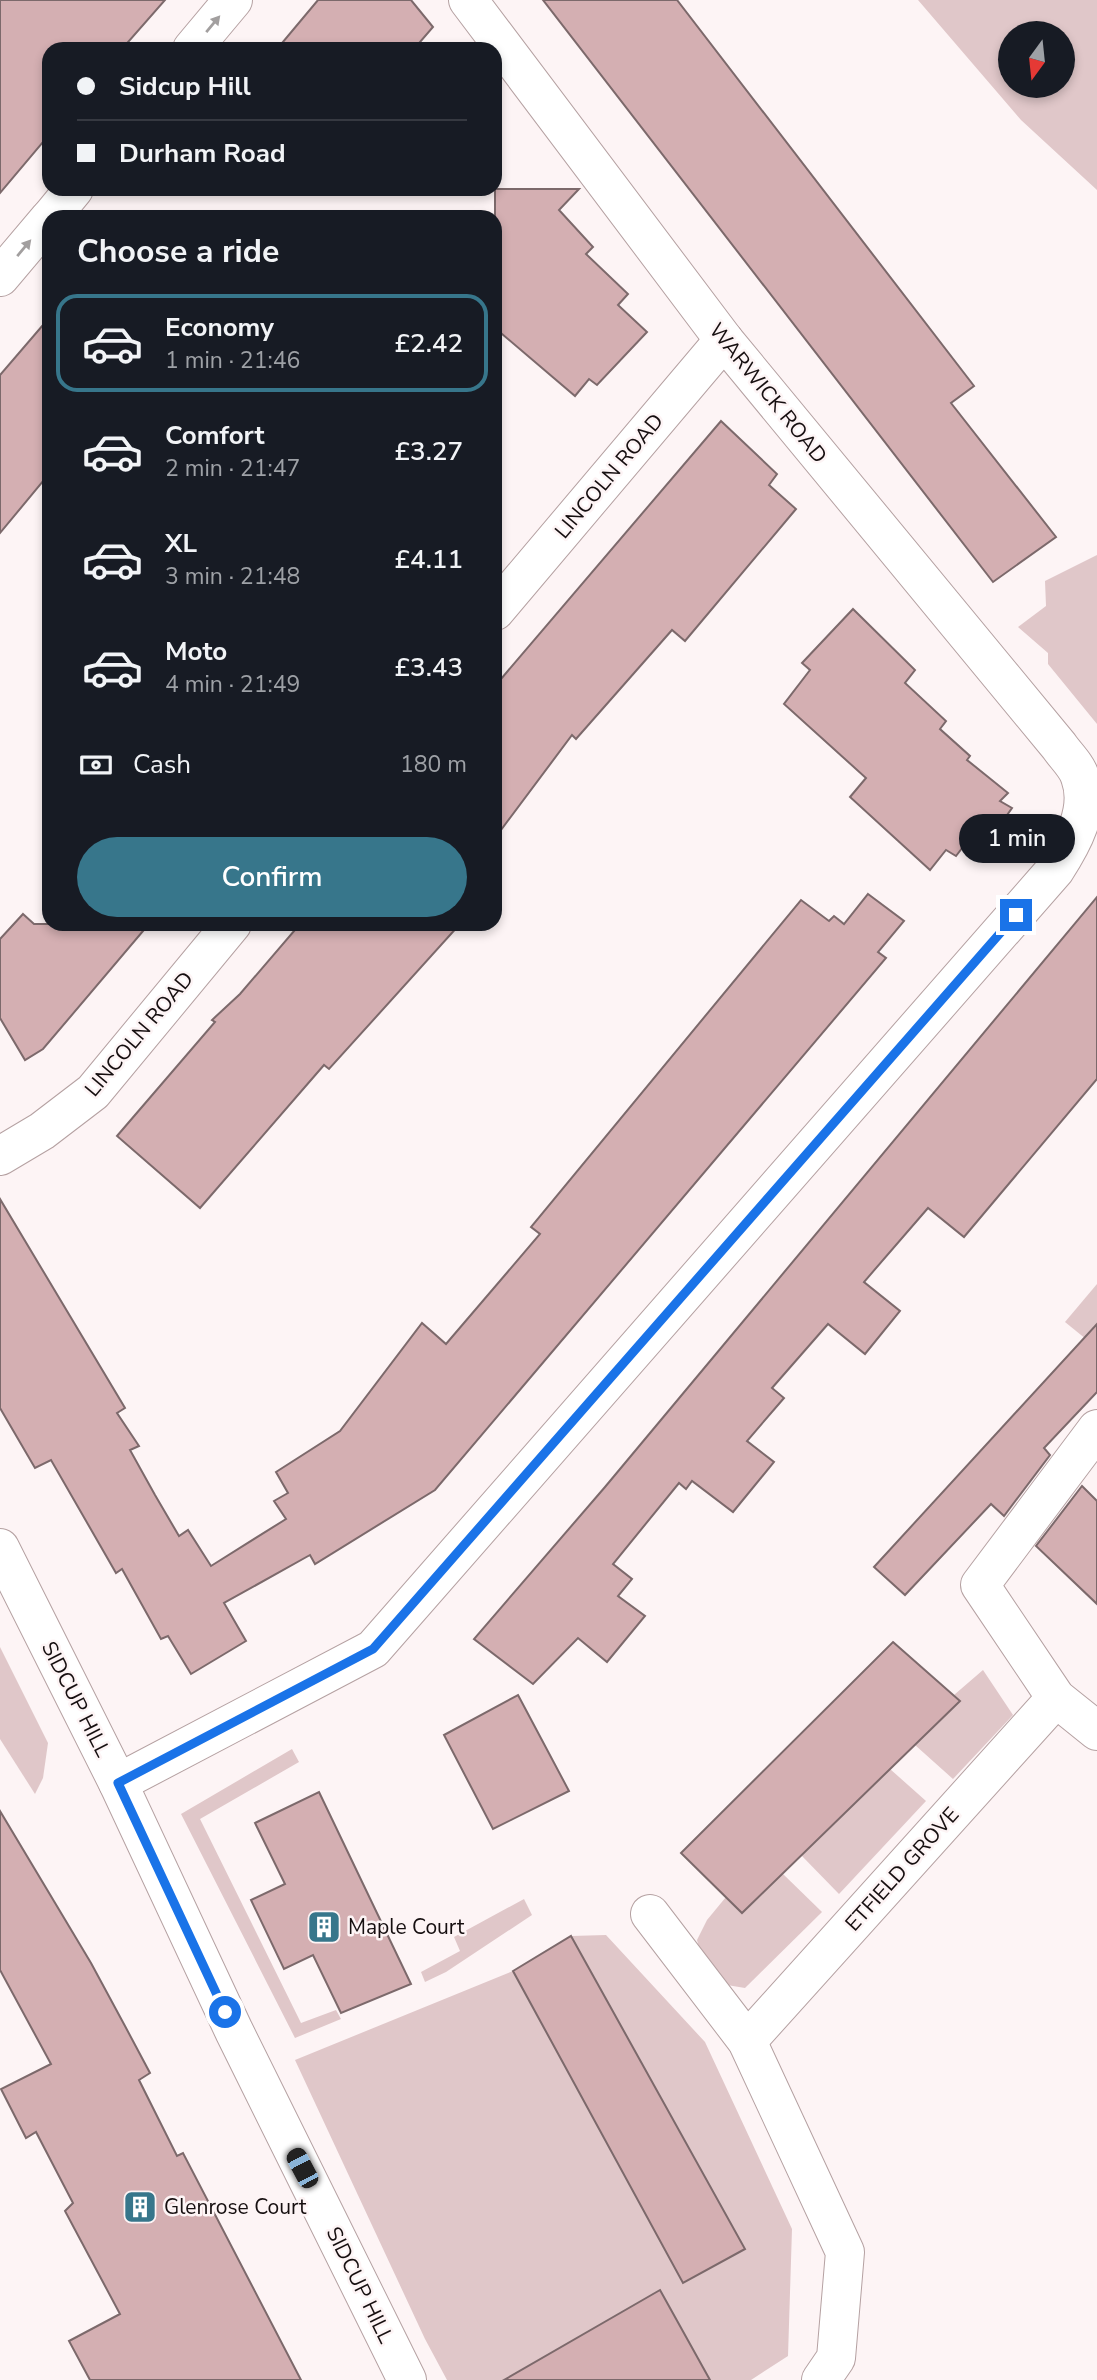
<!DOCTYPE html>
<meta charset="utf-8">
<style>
:root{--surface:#171b24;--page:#20242c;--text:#f1f3f6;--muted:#9ea1a6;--line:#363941;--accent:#37768b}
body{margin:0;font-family:"Nunito Sans",sans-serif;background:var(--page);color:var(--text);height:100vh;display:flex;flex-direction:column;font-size:26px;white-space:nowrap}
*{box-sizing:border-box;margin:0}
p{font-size:23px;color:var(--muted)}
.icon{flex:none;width:38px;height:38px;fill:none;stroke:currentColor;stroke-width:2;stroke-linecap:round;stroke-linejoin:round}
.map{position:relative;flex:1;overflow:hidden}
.details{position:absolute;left:42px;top:210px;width:460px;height:721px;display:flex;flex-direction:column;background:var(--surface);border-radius:21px;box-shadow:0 4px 10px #0003}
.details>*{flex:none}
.guide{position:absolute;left:42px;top:42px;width:460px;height:154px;border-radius:21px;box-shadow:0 4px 10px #0003;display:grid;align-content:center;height:154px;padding:0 35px;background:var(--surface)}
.needle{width:46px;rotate:195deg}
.tools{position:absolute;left:998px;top:21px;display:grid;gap:14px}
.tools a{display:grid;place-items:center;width:77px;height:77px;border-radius:50%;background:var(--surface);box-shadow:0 4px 10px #0003;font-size:35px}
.end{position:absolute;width:32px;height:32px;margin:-16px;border:9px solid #1a73e8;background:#fff;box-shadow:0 0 0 4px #fff}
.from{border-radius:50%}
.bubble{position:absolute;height:49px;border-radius:24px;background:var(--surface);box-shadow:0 4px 10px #0003;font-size:23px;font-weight:600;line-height:49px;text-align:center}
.car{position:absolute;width:21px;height:42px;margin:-21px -10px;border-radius:9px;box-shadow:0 0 5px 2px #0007;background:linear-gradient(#222 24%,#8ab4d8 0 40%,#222 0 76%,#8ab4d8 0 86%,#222 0)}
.guide b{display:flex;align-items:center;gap:24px;height:66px;font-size:26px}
.guide b+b{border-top:2px solid var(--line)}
.guide i{width:18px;height:18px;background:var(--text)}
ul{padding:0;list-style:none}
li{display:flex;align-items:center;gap:21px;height:98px;margin:0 14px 10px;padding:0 21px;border:4px solid transparent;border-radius:21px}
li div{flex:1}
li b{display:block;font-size:26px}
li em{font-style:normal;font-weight:600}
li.active{border-color:var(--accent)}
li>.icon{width:63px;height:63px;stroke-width:1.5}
h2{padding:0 35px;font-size:32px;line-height:84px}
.pay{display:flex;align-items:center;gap:18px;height:77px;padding:0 35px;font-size:26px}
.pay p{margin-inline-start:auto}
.cta{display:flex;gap:14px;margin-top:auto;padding:14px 35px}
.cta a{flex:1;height:80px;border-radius:42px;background:var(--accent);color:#fff;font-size:28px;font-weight:600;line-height:80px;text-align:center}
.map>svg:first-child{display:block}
</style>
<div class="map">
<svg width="1097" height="2380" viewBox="0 0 1097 2380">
<rect width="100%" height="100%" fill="#fdf4f5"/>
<g fill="#e0c7c9" fill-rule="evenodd">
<path d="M918,0h179v190l-76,-70zM1010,33h52v53h-52z"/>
<polygon points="1097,555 1097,724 1048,664 1048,653 1018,627 1046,606 1045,581"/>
<polygon points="1097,1284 1097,1348 1065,1322"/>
<polygon points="0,1647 48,1743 43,1778 35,1794 0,1739"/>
<polygon points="983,1670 1013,1715 953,1779 915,1745 960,1701 954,1695"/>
<polygon points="292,1749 299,1762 200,1819 301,2023 336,2010 341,2019 295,2038 181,1814"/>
<polygon points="890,1769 926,1801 839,1894 801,1855"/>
<polygon points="782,1873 822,1912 745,1988 727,1985 703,1962 697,1940 707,1920 726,1897"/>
<polygon points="524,1899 532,1915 446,1972 425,1982 421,1972 460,1951 454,1937"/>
<polygon points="606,1935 705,2042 792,2229 788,2356 751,2380 447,2380 425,2339 295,2060 513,1971 571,1936"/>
</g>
<g fill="#d4afb2" stroke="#7c696b" stroke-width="2">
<polygon points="0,0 165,0 122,49 49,49 49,135 0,193"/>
<polygon points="318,0 411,0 433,27 414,49 277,49"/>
<polygon points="543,0 677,0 974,386 951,403 1056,537 993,582"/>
<polygon points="495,189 579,189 559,210 593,247 586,254 628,294 618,305 647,332 597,385 589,379 575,396 495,328"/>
<polygon points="49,318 49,474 0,533 0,375"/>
<polygon points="721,421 777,474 769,485 796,509 685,641 672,630 576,739 572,735 495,838 495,686"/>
<polygon points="853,609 915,670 905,683 946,721 940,729 970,756 967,760 1008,793 1000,801 1012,808 980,853 966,843 956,856 946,850 930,870 850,797 866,778 784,704 810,670 802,663"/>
<polygon points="868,894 904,921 878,952 886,958 435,1490 315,1564 310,1555 224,1603 246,1641 191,1674 168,1636 161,1639 122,1569 116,1573 51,1460 35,1468 0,1408 0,1199 125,1408 117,1413 139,1446 130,1450 155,1495 179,1536 188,1530 211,1566 286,1519 274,1501 288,1493 276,1472 340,1431 422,1323 446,1344 540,1234 531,1227 801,900 829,921 834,916 844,924"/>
<polygon points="1097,897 1097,1079 964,1237 928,1208 864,1282 900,1311 865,1354 828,1324 772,1388 784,1398 747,1441 774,1462 733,1512 692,1481 686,1489 679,1483 613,1564 632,1579 618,1596 645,1616 607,1662 578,1638 533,1684 474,1639 605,1487"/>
<polygon points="23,914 34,924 149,924 43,1049 25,1060 0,1018 0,939"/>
<polygon points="300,924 460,924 329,1069 324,1065 200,1208 117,1136 215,1022 212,1020 240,994"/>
<polygon points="1097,1324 1097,1392 1044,1448 1050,1455 1004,1516 991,1504 905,1595 874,1567"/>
<polygon points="1082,1486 1097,1501 1097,1604 1036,1546"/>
<polygon points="893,1642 960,1701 742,1913 681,1853"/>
<polygon points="518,1695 569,1791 493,1829 444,1735"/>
<polygon points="319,1792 411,1984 341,2013 313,1955 284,1969 251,1900 285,1884 255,1823"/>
<polygon points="0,1811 91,1963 125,2026 150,2073 139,2080 177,2156 183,2153 301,2380 90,2380 69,2341 120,2314 65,2211 73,2203 36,2132 26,2138 1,2089 51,2064 0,1970"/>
<polygon points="571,1936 745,2249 683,2283 513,1971"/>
<polygon points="660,2290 710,2380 504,2380"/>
</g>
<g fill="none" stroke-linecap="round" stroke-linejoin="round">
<defs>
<g id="minor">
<polyline points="192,49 233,0"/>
<polyline points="51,217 74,189"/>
<polyline points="0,277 49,219"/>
<polyline points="495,611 724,340"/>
<polyline points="0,1156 42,1131 93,1092 232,924"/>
<polyline points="1097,1429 980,1585 1056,1698 1097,1731"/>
<path d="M118,1783l255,-134 682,-779c17,-26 37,-61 25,-93 -3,-11 -15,-22 -21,-31l-335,-406 -256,-340"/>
<polyline points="650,1914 747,2041 845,2252 836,2358 821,2380"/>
<polyline points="747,2041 1056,1698"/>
</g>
<polyline id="major" points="0,1548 118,1783 234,2031 407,2380"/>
</defs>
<use href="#minor" stroke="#b5a1a2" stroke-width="40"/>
<use href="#major" stroke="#b5a1a2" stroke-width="40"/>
<use href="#minor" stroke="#fff" stroke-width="38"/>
<use href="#major" stroke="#fff" stroke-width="38"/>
</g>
<defs><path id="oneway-solid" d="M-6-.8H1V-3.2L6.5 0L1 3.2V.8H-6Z" transform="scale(1.75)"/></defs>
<g fill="#a29f9f">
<use href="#oneway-solid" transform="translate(213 24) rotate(-50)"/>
<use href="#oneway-solid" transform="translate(24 248) rotate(-50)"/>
</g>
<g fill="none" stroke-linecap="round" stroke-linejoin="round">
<polyline stroke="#1a73e8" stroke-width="9" points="225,2012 118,1783 373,1649 1016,915"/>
</g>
<defs>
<symbol id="building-square" viewBox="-11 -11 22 22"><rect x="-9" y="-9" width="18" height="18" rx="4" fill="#37768b" stroke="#fdf4f5"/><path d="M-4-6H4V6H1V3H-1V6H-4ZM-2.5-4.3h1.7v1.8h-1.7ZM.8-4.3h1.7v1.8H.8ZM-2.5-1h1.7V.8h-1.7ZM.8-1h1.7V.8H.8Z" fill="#fff"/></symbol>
</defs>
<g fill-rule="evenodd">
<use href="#building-square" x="305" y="1908" width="38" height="38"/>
<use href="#building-square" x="121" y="2188" width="38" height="38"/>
</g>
<g text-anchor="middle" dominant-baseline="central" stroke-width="5" stroke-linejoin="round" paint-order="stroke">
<g font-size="21" fill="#160f10" stroke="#fdf4f5">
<text transform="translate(768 393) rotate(51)">WARWICK ROAD</text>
<text transform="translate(609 476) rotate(-50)">LINCOLN ROAD</text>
<text transform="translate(139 1034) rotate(-50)">LINCOLN ROAD</text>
<text transform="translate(76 1699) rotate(63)">SIDCUP HILL</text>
<text transform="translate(902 1869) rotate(-48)">ETFIELD GROVE</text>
<text transform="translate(360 2285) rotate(64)">SIDCUP HILL</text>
</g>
<g font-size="21" fill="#160f10" stroke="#fdf4f5" text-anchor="start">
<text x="348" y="1927">Maple Court</text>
<text x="164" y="2207">Glenrose Court</text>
</g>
</g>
</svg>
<div class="tools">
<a><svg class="needle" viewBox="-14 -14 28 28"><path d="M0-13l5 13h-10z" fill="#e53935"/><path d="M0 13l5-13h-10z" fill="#9ea1a6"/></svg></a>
</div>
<i class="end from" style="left:225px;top:2012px"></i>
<i class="end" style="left:1016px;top:915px"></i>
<div class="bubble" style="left:959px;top:814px;width:116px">1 min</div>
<i class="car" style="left:302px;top:2168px;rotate:332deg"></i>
<div class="guide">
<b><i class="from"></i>Sidcup Hill</b>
<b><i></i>Durham Road</b>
</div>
<section class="details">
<h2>Choose a ride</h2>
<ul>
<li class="active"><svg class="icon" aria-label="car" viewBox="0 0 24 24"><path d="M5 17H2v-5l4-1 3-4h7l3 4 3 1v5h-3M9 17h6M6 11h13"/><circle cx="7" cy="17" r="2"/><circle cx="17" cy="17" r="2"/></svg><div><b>Economy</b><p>1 min · 21:46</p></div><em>£2.42</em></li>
<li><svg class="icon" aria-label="car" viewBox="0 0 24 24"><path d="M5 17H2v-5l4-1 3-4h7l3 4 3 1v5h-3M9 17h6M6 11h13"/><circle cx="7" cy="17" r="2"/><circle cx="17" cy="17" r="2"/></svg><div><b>Comfort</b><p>2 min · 21:47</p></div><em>£3.27</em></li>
<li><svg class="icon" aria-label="car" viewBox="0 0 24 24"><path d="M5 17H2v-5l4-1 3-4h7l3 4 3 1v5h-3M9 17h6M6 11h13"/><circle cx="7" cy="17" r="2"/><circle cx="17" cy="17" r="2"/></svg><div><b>XL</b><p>3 min · 21:48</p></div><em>£4.11</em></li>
<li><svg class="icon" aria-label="car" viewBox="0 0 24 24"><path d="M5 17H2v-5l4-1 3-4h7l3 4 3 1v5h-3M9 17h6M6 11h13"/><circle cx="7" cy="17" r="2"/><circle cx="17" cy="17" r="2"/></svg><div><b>Moto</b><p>4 min · 21:49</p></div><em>£3.43</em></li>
</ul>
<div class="pay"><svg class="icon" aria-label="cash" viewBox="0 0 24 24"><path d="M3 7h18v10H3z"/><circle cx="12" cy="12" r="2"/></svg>Cash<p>180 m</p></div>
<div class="cta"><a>Confirm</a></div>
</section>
</div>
